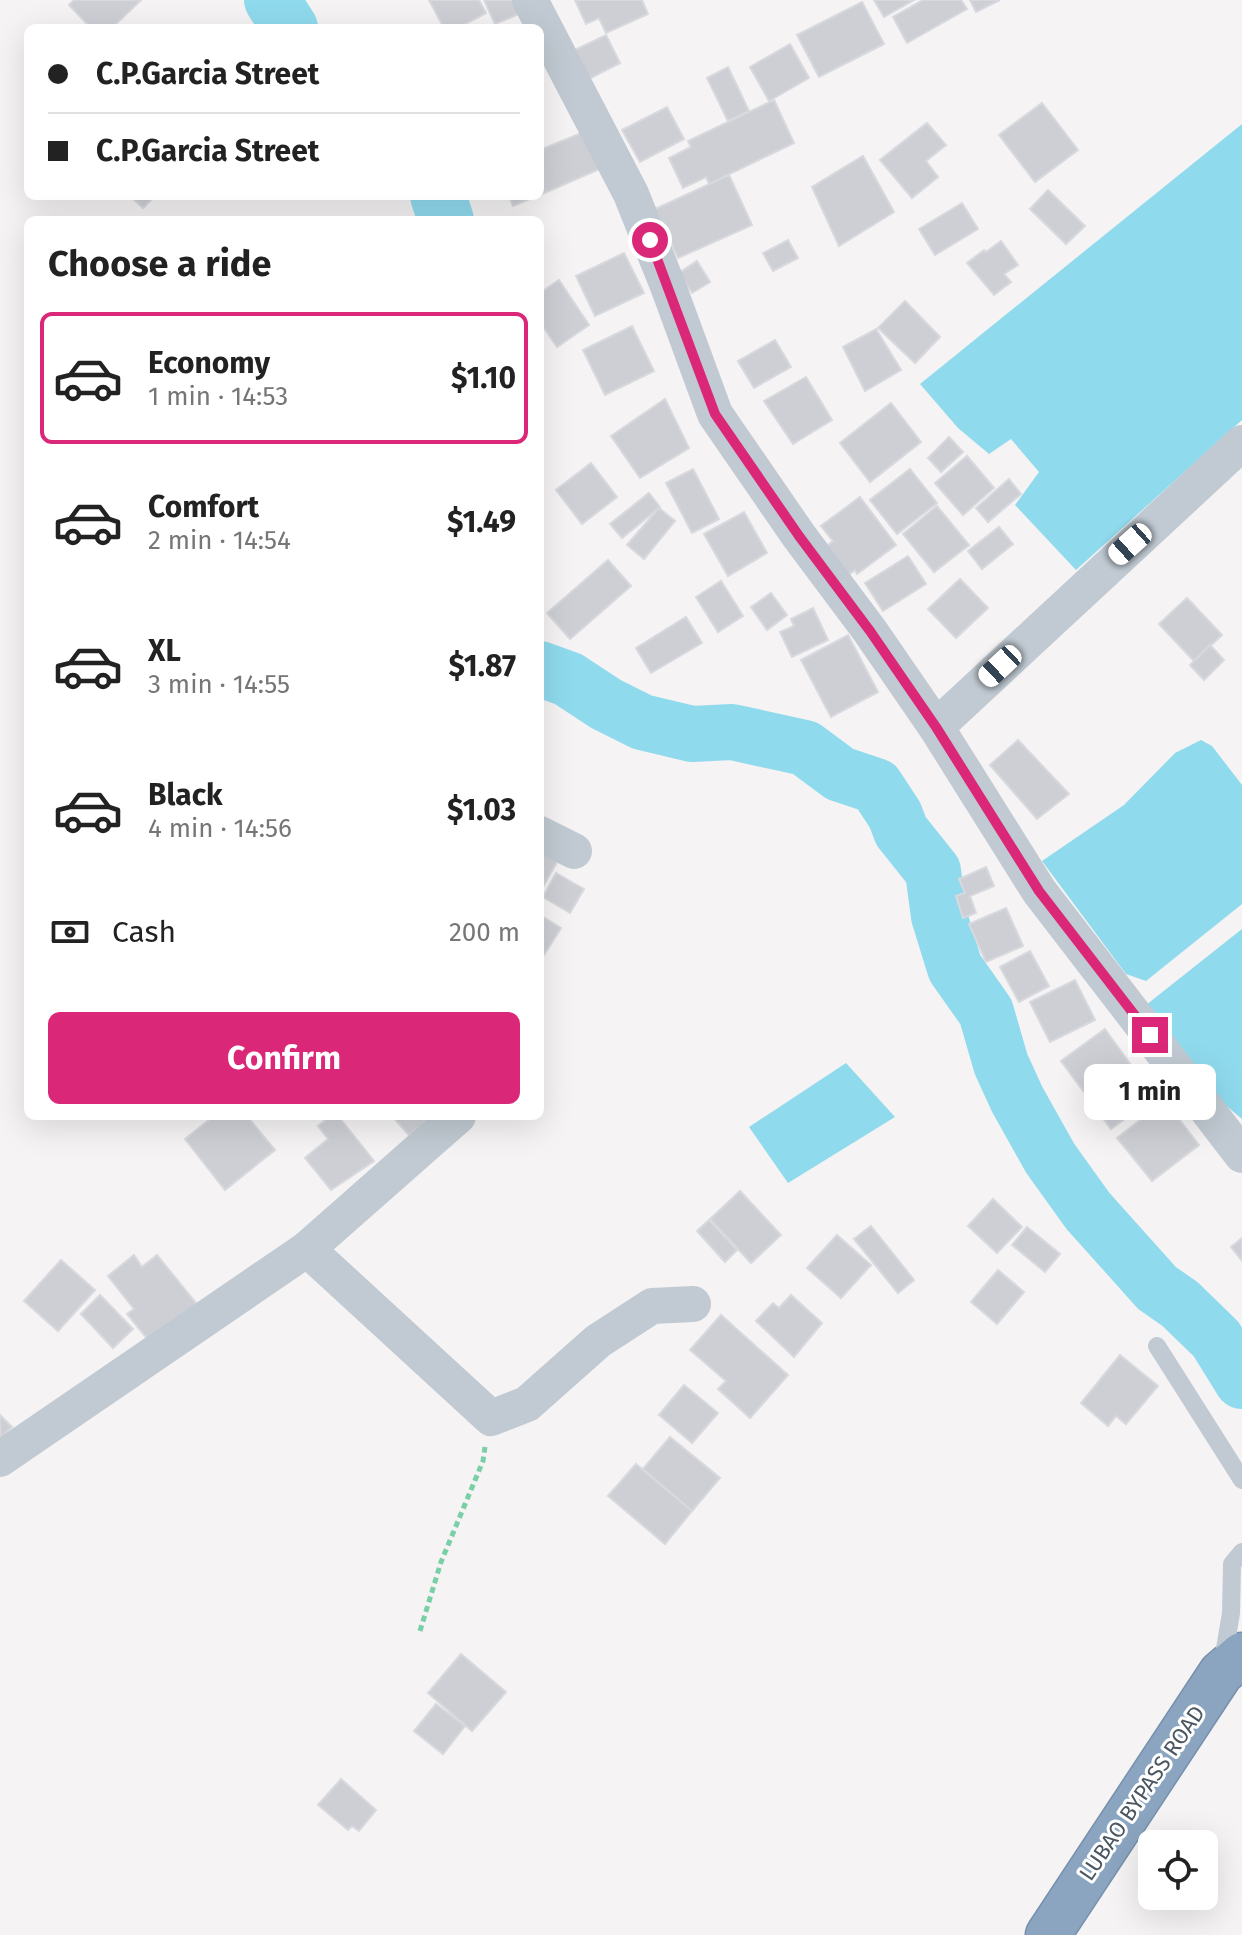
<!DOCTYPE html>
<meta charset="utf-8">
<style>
:root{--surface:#fff;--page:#f6f6f6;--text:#222;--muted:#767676;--line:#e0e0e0;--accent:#db2777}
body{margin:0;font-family:"Fira Sans",sans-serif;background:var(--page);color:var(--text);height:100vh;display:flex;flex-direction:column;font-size:30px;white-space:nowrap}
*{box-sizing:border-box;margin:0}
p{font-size:26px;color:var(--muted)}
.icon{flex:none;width:44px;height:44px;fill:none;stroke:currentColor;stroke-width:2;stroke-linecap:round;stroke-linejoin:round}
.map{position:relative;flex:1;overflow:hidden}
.details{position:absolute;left:24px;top:216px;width:520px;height:904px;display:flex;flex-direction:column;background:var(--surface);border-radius:12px;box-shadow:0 8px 32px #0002}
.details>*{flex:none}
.banner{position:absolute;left:24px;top:24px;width:520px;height:176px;border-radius:12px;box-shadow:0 8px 32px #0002;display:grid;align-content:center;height:176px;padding:0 24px;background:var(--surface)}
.fabs{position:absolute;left:1138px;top:1830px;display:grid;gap:16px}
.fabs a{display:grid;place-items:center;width:80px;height:80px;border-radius:12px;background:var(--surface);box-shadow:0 8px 32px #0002;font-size:40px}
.end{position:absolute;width:36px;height:36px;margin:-18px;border:10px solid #db2777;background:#fff;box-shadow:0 0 0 4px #fff}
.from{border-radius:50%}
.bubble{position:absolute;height:56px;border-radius:12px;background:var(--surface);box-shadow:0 8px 32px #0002;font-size:26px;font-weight:700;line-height:56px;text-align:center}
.car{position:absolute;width:24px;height:48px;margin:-24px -12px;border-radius:10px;box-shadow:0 0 6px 2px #0007;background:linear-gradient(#fff 24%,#345 0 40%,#fff 0 76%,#345 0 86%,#fff 0)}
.banner b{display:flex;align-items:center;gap:28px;height:76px;font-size:30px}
.banner b+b{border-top:2px solid var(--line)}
.banner i{width:20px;height:20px;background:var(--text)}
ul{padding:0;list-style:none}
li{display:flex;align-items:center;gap:24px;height:132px;margin:0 16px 12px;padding:0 8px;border:4px solid transparent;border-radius:12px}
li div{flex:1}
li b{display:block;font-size:30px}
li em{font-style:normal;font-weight:700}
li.selected{border-color:var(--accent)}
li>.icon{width:72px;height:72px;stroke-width:1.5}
h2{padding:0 24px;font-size:36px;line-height:96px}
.pay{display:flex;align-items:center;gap:20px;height:88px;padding:0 24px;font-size:30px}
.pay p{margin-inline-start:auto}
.primary-button{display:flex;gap:16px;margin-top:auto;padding:16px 24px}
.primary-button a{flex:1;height:92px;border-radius:12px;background:var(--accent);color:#fff;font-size:32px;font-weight:700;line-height:92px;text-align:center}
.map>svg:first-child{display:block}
</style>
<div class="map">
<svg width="1242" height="1935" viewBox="0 0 1242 1935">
<rect width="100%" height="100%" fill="#f5f3f3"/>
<g fill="#90daee">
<polygon points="1242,124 1242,420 1076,570 1015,505 1039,472 1011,439 989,454 958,428 920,384"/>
<polygon points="1201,740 1212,746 1242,785 1242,904 1146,981 1126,974 1042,861 1124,805 1175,753"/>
<polygon points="1242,929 1242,1119 1223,1103 1141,1009"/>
<polygon points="846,1063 895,1117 788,1183 749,1127"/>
</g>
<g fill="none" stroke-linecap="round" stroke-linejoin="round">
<g stroke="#90daee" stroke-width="56">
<polyline points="272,0 290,28"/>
<polyline points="438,196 446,220"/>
<polyline points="540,669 568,679 606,704 642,722 692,734 732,732 805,748 840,774 876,786 895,815 901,831 933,871 939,916 955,968 986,1012 1001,1064 1017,1099 1050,1158 1088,1211 1157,1288 1180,1304 1216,1339 1242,1381"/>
</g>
</g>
<g fill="#cdcfd5" stroke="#d7d9de" stroke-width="2">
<polygon points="74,0 141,0 112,28 91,28 69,5"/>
<polygon points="429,0 479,0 486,13 458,28 444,28"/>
<polygon points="484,0 512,0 519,14 495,24"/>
<polygon points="575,0 642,0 648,14 606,33 599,18 586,24"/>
<polygon points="874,0 914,0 884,17"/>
<polygon points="923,0 961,0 967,9 907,43 893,17"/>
<polygon points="970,0 1000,0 976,12"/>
<polygon points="862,2 884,44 819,77 797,35"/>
<polygon points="606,35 620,63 589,79 575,50"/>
<polygon points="790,44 809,78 769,101 750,67"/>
<polygon points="728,67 749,111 728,121 707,78"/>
<polygon points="774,100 794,143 709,184 706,177 683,188 669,158 691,147 688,141"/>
<polygon points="1042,103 1078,150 1035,182 999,135"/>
<polygon points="667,107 684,139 640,162 622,130"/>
<polygon points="927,123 946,145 926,161 938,177 912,198 880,160"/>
<polygon points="586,131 602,168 540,195 540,150"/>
<polygon points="863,156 894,212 839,246 812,187"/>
<polygon points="729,175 752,225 678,258 655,209"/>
<polygon points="1048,190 1085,226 1066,244 1030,209"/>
<polygon points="130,196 155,196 143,208"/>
<polygon points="509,196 537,196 513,206"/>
<polygon points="962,203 978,229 935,255 919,229"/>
<polygon points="788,240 798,258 773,271 763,253"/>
<polygon points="1001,241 1018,265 1004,274 1011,282 994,295 967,263 984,250 986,252"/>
<polygon points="624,253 644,293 595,316 576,276"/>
<polygon points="697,261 710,282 692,293 679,273"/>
<polygon points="559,280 589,325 557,347 540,322 540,293"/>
<polygon points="905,301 940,337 915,363 878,328"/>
<polygon points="632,326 654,371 605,395 583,350"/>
<polygon points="876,329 901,370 865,391 843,347"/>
<polygon points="775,340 791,367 754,388 738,361"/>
<polygon points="806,377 832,420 793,444 764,401"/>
<polygon points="665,399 689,448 640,478 611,436"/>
<polygon points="891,403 921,442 870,482 840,443"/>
<polygon points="949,437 963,452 941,472 928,458"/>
<polygon points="967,456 994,488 963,515 935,483"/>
<polygon points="591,463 617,497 582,524 556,490"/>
<polygon points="693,469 719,519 692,533 666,483"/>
<polygon points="910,469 937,503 897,534 870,500"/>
<polygon points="1009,479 1021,494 988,522 976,508"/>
<polygon points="649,493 660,507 622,538 610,524"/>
<polygon points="860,497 896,545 857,574 855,570 848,575 827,546 833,541 821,526"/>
<polygon points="937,506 969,545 934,572 903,534"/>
<polygon points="659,508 675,521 644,559 627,545"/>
<polygon points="744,512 767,553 728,576 704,534"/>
<polygon points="999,527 1013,544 982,569 968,551"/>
<polygon points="908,556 926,584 883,611 865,583"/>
<polygon points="608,560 631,586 570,639 547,613"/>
<polygon points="960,579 988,608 956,638 928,609"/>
<polygon points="721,581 743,616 718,632 696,597"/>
<polygon points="771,593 787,615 767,630 751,607"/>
<polygon points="1187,598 1222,635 1194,661 1159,624"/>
<polygon points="813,608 828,640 792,657 780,632 794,626 791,619"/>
<polygon points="686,617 702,643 651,673 636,648"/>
<polygon points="848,635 878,692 831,717 801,660"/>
<polygon points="1210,645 1224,660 1204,680 1190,665"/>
<polygon points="1018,740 1069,794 1037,819 990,765"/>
<polygon points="540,846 560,857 540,892"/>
<polygon points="986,867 994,886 970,896 976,913 963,918 956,896 965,893 959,879"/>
<polygon points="556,873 584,889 570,913 543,897"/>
<polygon points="1006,908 1023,946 986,962 969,924"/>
<polygon points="540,915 561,928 540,961"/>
<polygon points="1030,951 1049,986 1019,1002 1000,967"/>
<polygon points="1075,980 1095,1020 1050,1042 1030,1002"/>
<polygon points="1105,1029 1141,1079 1098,1111 1061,1061"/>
<polygon points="1149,1082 1158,1094 1111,1129 1102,1117"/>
<polygon points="1165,1101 1199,1145 1152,1181 1117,1138"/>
<polygon points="214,1116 247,1116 275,1150 225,1190 185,1139"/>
<polygon points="330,1116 338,1116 374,1161 331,1190 305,1158 328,1139 318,1126"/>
<polygon points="392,1116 432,1116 409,1135"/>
<polygon points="740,1191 781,1235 751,1263 710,1219"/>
<polygon points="993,1199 1022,1227 997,1253 968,1226"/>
<polygon points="709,1220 737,1250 725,1262 697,1231"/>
<polygon points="871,1226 914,1280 898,1293 854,1239"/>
<polygon points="1027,1227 1060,1254 1045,1272 1012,1245"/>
<polygon points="837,1235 871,1265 841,1298 807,1268"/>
<polygon points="1242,1238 1242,1261 1231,1247"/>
<polygon points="134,1255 142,1267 157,1255 200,1308 149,1341 127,1314 134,1309 108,1276"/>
<polygon points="61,1260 95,1290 58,1331 24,1301"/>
<polygon points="998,1270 1024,1292 997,1324 971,1302"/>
<polygon points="100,1295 133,1329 113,1348 81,1314"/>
<polygon points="791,1295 822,1323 794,1357 756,1321 773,1303 779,1308"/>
<polygon points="721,1315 788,1375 750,1418 718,1389 726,1381 690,1350"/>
<polygon points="1120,1355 1158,1386 1126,1424 1116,1416 1108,1426 1081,1403"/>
<polygon points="684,1385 718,1413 692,1443 659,1415"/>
<polygon points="0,1415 12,1427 0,1438"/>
<polygon points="670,1437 720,1478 692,1511 643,1469"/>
<polygon points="636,1464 692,1511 665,1544 608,1496"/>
<polygon points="461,1654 506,1692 472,1731 428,1693"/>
<polygon points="436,1704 465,1726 443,1754 414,1731"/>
<polygon points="341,1779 376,1810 359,1831 352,1826 348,1830 318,1805"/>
</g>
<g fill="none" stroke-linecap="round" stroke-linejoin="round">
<defs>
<polyline id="highway" points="1048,1935 1221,1673 1242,1655"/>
</defs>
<use href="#highway" stroke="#7690ad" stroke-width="47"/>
<polyline stroke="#7ad0a6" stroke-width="5" stroke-dasharray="6 4" stroke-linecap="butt" points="420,1631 441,1562 483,1461 485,1447"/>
<g stroke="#c1cad2" stroke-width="18">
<polyline points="1157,1346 1242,1480"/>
<polyline points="1223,1661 1231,1613 1232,1564 1242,1552"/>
</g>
<g stroke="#c1cad2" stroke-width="36">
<polyline points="530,0 631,194 668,286 715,414 799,536 870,631 936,727 1039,891 1242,1155"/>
<polyline points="936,727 1242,443"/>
<polyline points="540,834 574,851"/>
<polyline points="307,1249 491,1418 527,1404 598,1341 652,1306 693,1304"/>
<polyline points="0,1459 307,1249 458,1116"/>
</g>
<use href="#highway" stroke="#8ba5c1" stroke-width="44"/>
</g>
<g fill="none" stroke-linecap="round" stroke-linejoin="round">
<polyline stroke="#db2777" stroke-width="10" points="650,240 715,414 799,536 870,631 936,727 1039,891 1150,1035"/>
</g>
<g text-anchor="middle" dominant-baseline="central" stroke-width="6" stroke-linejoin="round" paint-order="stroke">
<g font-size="22" fill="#4a5661" stroke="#fff">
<text transform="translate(1142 1793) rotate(-56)">LUBAO BYPASS ROAD</text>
</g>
</g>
</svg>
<div class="fabs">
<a><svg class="icon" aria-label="locate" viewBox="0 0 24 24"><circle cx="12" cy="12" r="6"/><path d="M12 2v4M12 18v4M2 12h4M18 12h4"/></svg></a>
</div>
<i class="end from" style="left:650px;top:240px"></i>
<i class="end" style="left:1150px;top:1035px"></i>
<div class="bubble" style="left:1084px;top:1064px;width:132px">1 min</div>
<i class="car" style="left:1130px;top:544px;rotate:228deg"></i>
<i class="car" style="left:1000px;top:666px;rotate:227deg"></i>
<div class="banner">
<b><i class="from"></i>C.P.Garcia Street</b>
<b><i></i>C.P.Garcia Street</b>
</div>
<section class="details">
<h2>Choose a ride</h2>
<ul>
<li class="selected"><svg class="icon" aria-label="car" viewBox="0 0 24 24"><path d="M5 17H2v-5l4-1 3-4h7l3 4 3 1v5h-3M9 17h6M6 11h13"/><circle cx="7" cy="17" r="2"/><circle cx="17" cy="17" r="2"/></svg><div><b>Economy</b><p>1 min · 14:53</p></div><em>$1.10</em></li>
<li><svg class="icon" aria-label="car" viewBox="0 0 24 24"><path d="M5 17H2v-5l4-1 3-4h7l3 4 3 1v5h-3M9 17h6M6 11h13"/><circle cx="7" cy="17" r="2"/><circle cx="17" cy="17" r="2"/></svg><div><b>Comfort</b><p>2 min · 14:54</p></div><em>$1.49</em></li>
<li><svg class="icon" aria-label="car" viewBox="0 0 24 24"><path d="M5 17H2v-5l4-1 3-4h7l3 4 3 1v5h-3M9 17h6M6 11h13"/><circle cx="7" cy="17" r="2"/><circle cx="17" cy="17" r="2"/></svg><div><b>XL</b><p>3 min · 14:55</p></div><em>$1.87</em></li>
<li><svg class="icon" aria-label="car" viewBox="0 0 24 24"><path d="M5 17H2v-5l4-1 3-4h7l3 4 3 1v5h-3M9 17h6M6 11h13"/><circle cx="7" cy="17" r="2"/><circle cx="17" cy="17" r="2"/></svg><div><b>Black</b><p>4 min · 14:56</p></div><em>$1.03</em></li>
</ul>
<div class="pay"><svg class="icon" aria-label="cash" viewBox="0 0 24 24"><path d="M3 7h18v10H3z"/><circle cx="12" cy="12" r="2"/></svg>Cash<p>200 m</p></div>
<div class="primary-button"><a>Confirm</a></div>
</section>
</div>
